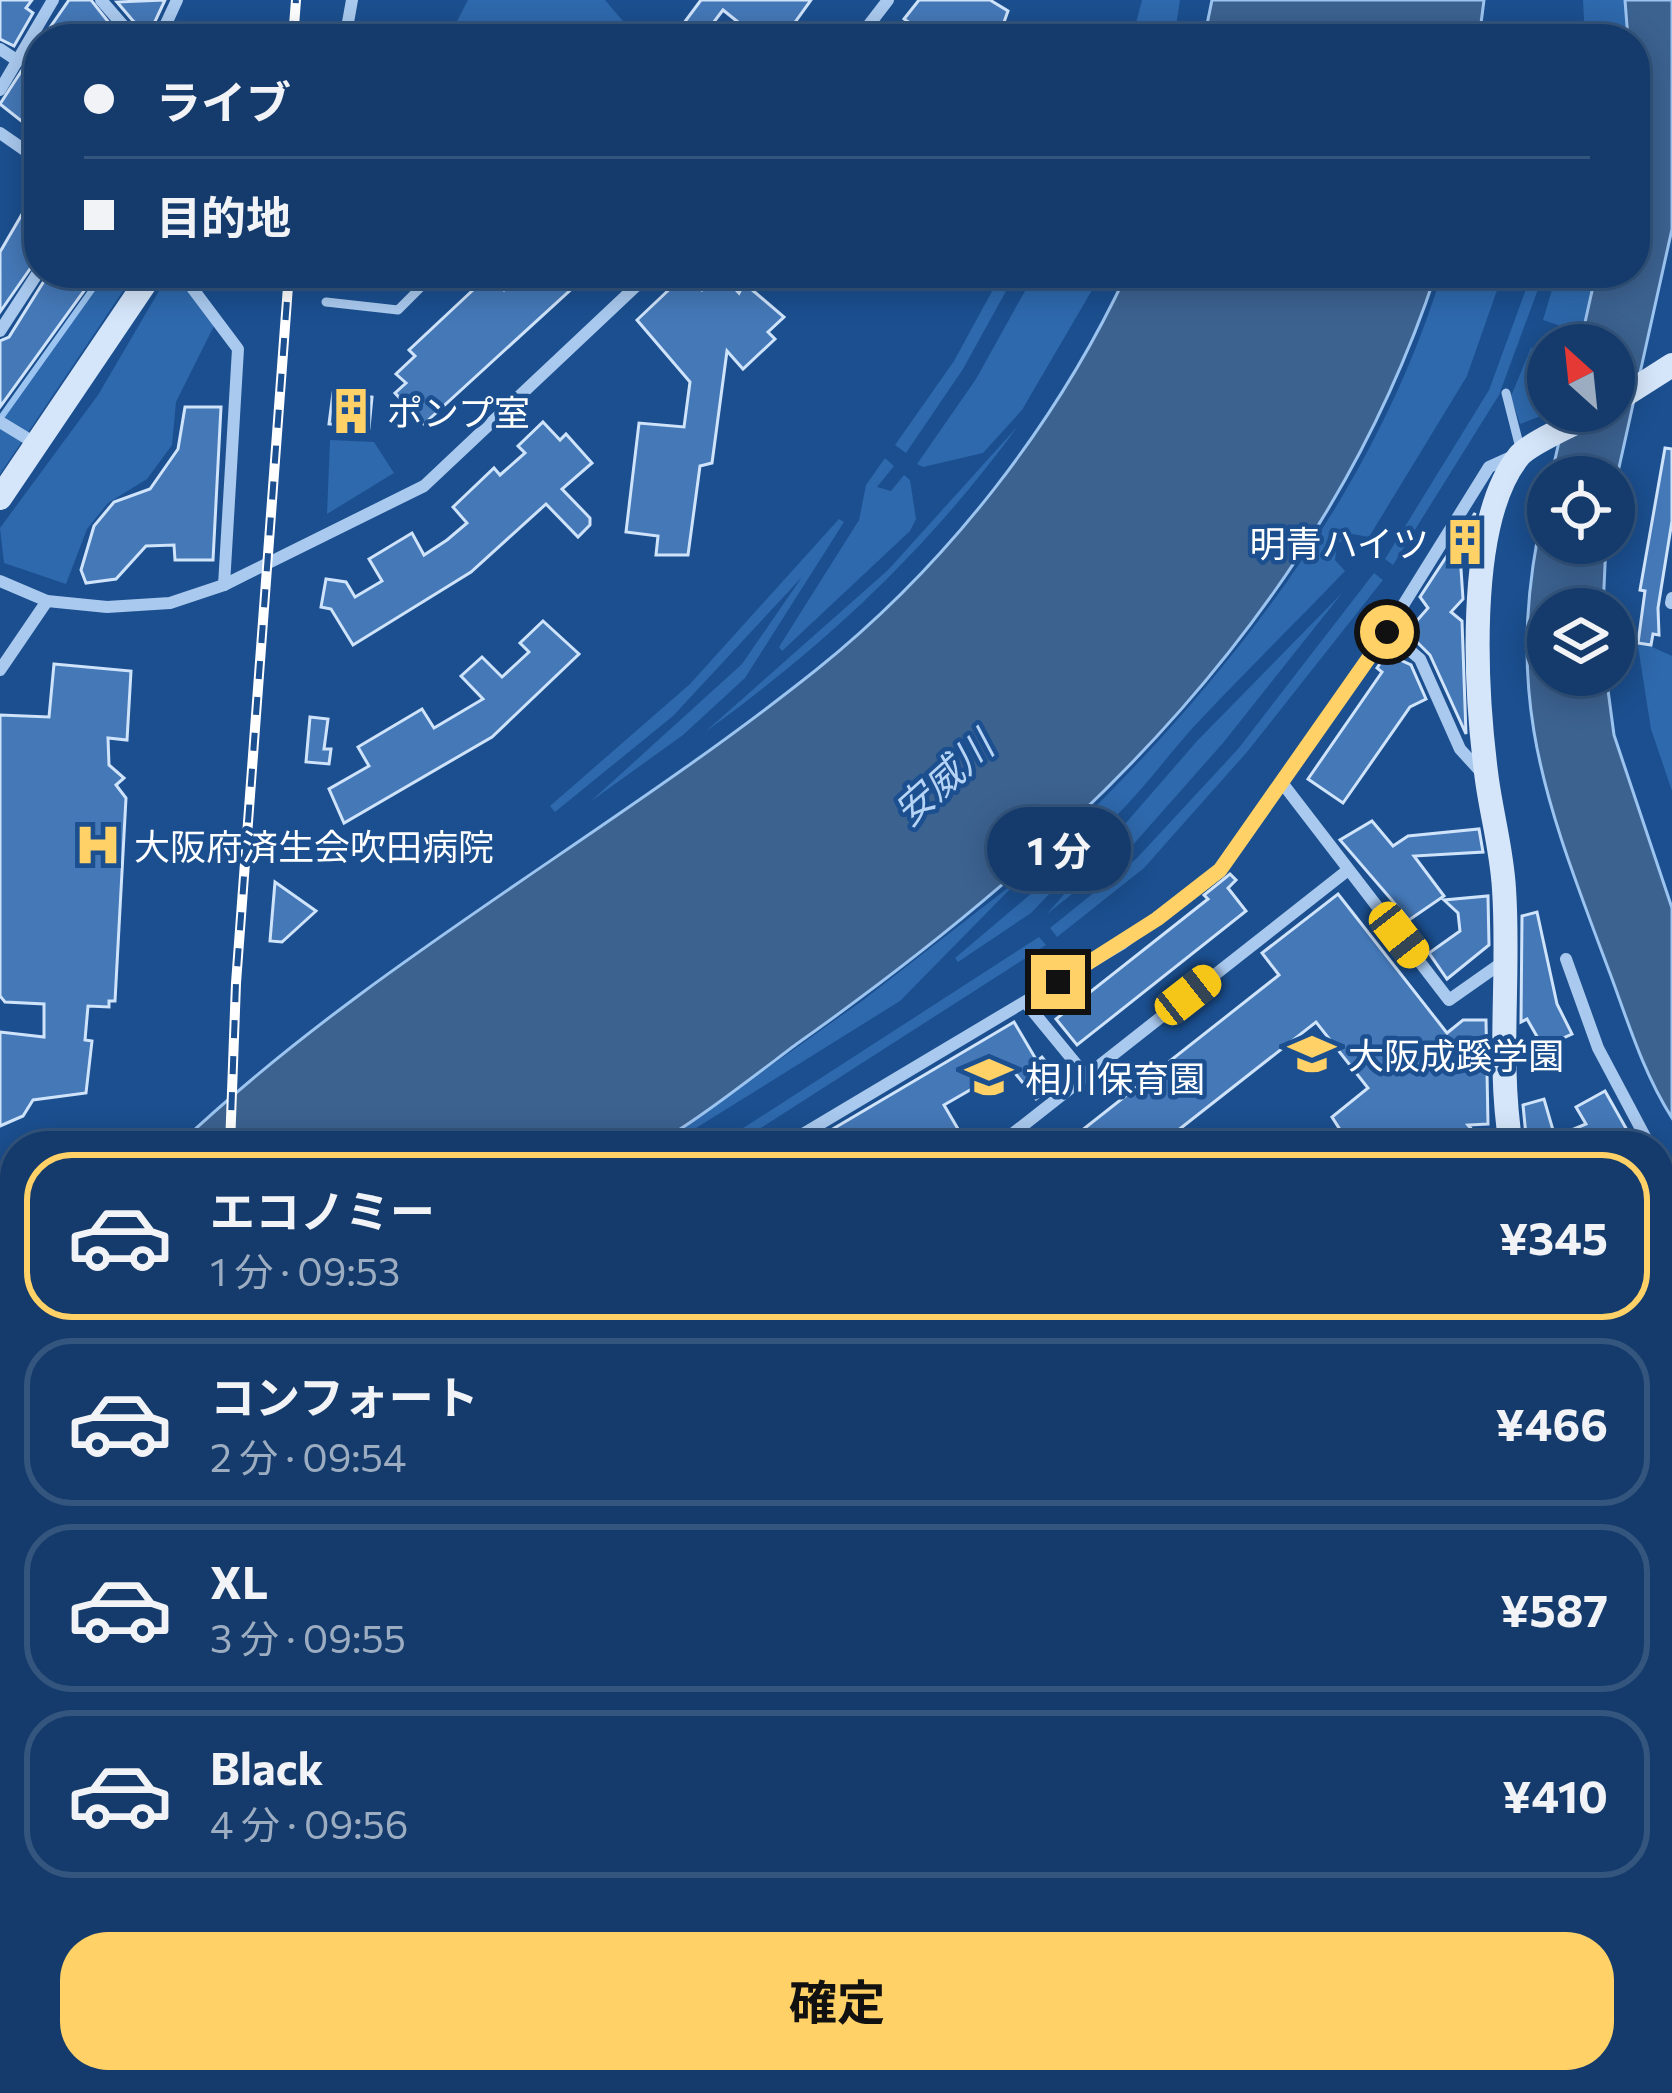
<!DOCTYPE html>
<html lang="ja">
<meta charset="utf-8">
<style>
:root{--surface:#143b6b;--page:#1d4271;--text:#f1f3f6;--muted:#9dadc1;--line:#33557e;--accent:#ffd166}
body{margin:0;font-family:Commissioner,"Noto Sans JP",sans-serif;background:var(--page);color:var(--text);height:100vh;display:flex;flex-direction:column;font-size:45px;white-space:nowrap}
*{box-sizing:border-box;margin:0}
p{font-size:39px;color:var(--muted)}
.icon{flex:none;width:66px;height:66px;fill:none;stroke:currentColor;stroke-width:2;stroke-linecap:round;stroke-linejoin:round}
.map{position:relative;flex:1;overflow:hidden}
.sheet{position:absolute;left:0px;top:1131px;width:1674px;height:963px;display:flex;flex-direction:column;background:var(--surface);border-radius:48px 48px 0 0;box-shadow:0 6px 30px #0003,0 0 0 3px var(--line)}
.sheet>*{flex:none}
.guide{position:absolute;left:24px;top:24px;width:1626px;height:264px;border-radius:48px;box-shadow:0 6px 30px #0003,0 0 0 3px var(--line);display:grid;align-content:center;height:264px;padding:0 60px;background:var(--surface)}
.needle{width:78px;rotate:333deg}
.controls{position:absolute;left:1527px;top:324px;display:grid;gap:24px}
.controls a{display:grid;place-items:center;width:108px;height:108px;border-radius:50%;background:var(--surface);box-shadow:0 6px 30px #0003,0 0 0 3px var(--line);font-size:60px}
.end{position:absolute;width:54px;height:54px;margin:-27px;border:15px solid #ffd166;background:#111;box-shadow:0 0 0 6px #111}
.from{border-radius:50%}
.bubble{position:absolute;height:84px;border-radius:42px;background:var(--surface);box-shadow:0 6px 30px #0003,0 0 0 3px var(--line);font-size:39px;font-weight:700;line-height:84px;text-align:center}
.car{position:absolute;width:36px;height:72px;margin:-36px -18px;border-radius:15px;box-shadow:0 0 9px 3px #0007;background:linear-gradient(#f5c518 24%,#345 0 40%,#f5c518 0 76%,#345 0 86%,#f5c518 0)}
.guide b{display:flex;align-items:center;gap:42px;height:114px;font-size:45px}
.guide b+b{border-top:3px solid var(--line)}
.guide i{width:30px;height:30px;background:var(--text)}
ul{padding:21px 0 0;list-style:none}
li{display:flex;align-items:center;gap:36px;height:168px;margin:0 24px 18px;padding:0 36px;border:6px solid var(--line);border-radius:48px}
li div{flex:1}
li b{display:block;font-size:45px}
li em{font-style:normal;font-weight:700}
li.on{border-color:var(--accent)}
li>.icon{width:108px;height:108px;stroke-width:1.5}
.primary-button{display:flex;gap:24px;margin-top:auto;padding:24px 60px}
.primary-button a{flex:1;height:138px;border-radius:48px;background:var(--accent);color:#111;font-size:48px;font-weight:700;line-height:138px;text-align:center}
.map>svg:first-child{display:block}
</style>
<div class="map">
<svg width="1672" height="2093" viewBox="0 0 1672 2093">
<rect width="100%" height="100%" fill="#1b4f8f"/>
<g fill="#2e69ad">
<polygon points="468,0 605,0 638,39 455,39 451,33"/>
<polygon points="1142,0 1180,0 1174,39 1132,39"/>
<polygon points="1583,0 1625,0 1628,39 1585,39"/>
<polygon points="104,273 135,273 0,474 0,419"/>
<polygon points="1002,273 1016,273 963,369 906,453 895,445 954,361"/>
<polygon points="1035,273 1102,273 1022,410 983,453 923,467 917,464 976,379"/>
<path d="M1442,273h61l-36,103 -98,161 -17,-3 -15,10 -2,16 10,11c-47,49 -96,97 -143,147 -51,53 -95,131 -171,151 176,-164 340,-362 411,-596z"/>
<polygon points="1532,273 1544,273 1499,395 1393,565 1385,559 1489,390"/>
<polygon points="1557,273 1596,273 1580,345 1552,345 1558,325 1543,320"/>
<polygon points="169,274 180,279 214,326 176,402 172,445 147,479 108,503 87,529 66,584 4,563 0,528 98,395"/>
<polygon points="1531,348 1548,352 1548,411 1554,411 1520,424 1511,396"/>
<path d="M1018,426c-91,124 -189,216 -313,306l183,-162z"/>
<polygon points="330,440 374,442 394,473 327,514"/>
<polygon points="885,458 894,466 877,487 891,491 904,475 910,480 916,519 910,531 782,651 779,647 859,520 866,485"/>
<polygon points="839,519 844,522 745,678 683,735 590,802 742,664 802,577 673,716 555,812 550,806 690,684"/>
<polygon points="1374,573 1383,580 1247,752 1144,868 1057,937 1050,928 1137,858 1238,749"/>
<polygon points="1343,592 1223,743 1131,847 1047,914 1197,741"/>
<polygon points="1637,640 1672,656 1672,791 1651,729"/>
<polygon points="1070,861 1074,868 1031,913 958,962 955,958"/>
<polygon points="1022,877 900,1001 667,1146 658,1146 862,1001"/>
<polygon points="1039,937 1046,945 739,1142 734,1134"/>
</g>
<g fill="#3c6290" stroke="#9cc4f0" stroke-width="3">
<polygon points="1212,0 1484,0 1479,39 1204,39"/>
<polygon points="1625,0 1672,0 1672,229 1614,490 1614,477 1551,477 1566,411 1614,411 1614,345 1580,345 1596,273 1635,273 1635,39 1628,39"/>
<path d="M1127,273h309c-110,336 -357,571 -638,770 -26,19 -125,97 -149,103 -33,8 -91,0 -127,0 -115,0 -230,0 -345,0 194,-184 431,-310 639,-476 131,-105 240,-245 311,-397z"/>
<path d="M1548,489v54h58l-3,66h-55v66h58l8,60 58,173v210c-28,-44 -43,-93 -61,-142 -69,-184 -112,-286 -63,-487z"/>
<polygon points="15,1325 15,1945 0,2054 0,1342"/>
<polygon points="1672,1880 1672,1999 1659,2009 1659,1890"/>
<polygon points="1426,2079 1564,2079 1546,2093 1410,2093"/>
</g>
<g fill="none" stroke-linecap="round" stroke-linejoin="round">
<polyline stroke="#9cc4f0" stroke-width="6" points="0,419 104,273"/>
</g>
<g fill="#4478b7" stroke="#cfe3fa" stroke-width="3">
<polygon points="0,0 32,0 26,8 33,13 14,46 0,39"/>
<polygon points="69,0 91,0 122,39 42,39"/>
<polygon points="165,0 152,28 134,22 117,2"/>
<polygon points="701,0 811,0 783,39 741,39 748,30 723,10 701,39 672,39"/>
<polygon points="919,0 990,0 1008,11 998,39 934,39 904,19"/>
<polygon points="39,44 39,135 0,104"/>
<polygon points="39,185 39,256 0,312 0,252"/>
<polygon points="49,273 97,273 0,407 0,341 9,337"/>
<polygon points="522,273 589,273 424,424 395,393 406,383 396,374 415,356 409,350 489,275 504,290"/>
<polygon points="721,273 739,293 744,283 784,317 768,332 775,339 743,369 727,351 712,463 700,466 688,555 656,555 658,536 626,532 639,423 684,427 690,382 637,320 676,283 681,288 692,279 702,290"/>
<polygon points="333,393 372,397 369,428 329,424"/>
<polygon points="185,407 221,407 213,560 175,560 174,545 146,546 116,579 86,583 81,570 94,526 114,502 150,489 178,449"/>
<polygon points="543,422 560,440 566,434 592,463 562,489 590,518 590,525 578,537 546,504 471,572 353,645 331,609 321,607 326,579 346,582 355,597 382,581 369,559 412,533 424,555 447,540 467,523 453,507 494,468 500,475 525,453 518,446"/>
<polygon points="1665,448 1672,449 1672,521 1658,608 1659,635 1653,634 1651,645 1638,643 1645,591 1640,590"/>
<polygon points="1475,513 1461,569 1463,599 1451,612 1462,621 1466,734 1430,655 1407,632 1428,608 1420,597"/>
<polygon points="543,621 579,654 492,737 344,823 329,789 369,766 358,747 422,709 434,728 483,699 461,676 482,657 502,677 529,652 520,643"/>
<polygon points="1387,654 1411,665 1426,699 1410,707 1343,803 1308,779 1382,672 1377,668"/>
<polygon points="54,664 131,671 127,740 108,738 109,765 124,778 116,785 126,798 115,1001 109,1001 109,1007 88,1006 85,1040 92,1041 86,1093 33,1100 23,1116 0,1126 0,1032 44,1037 44,1004 5,1002 0,996 0,715 49,717"/>
<polygon points="310,717 328,719 324,749 331,749 329,764 306,762"/>
<polygon points="1372,821 1393,846 1408,836 1479,829 1483,852 1414,856 1444,896 1409,920 1340,840"/>
<polygon points="1230,874 1236,880 1228,888 1246,911 1077,1045 1056,1019 1208,899 1204,895"/>
<polygon points="275,882 316,911 282,942 270,941"/>
<polygon points="1338,894 1447,1033 1463,1020 1486,1020 1488,1124 1468,1125 1486,1146 1362,1146 1354,1136 1348,1142 1332,1117 1368,1088 1316,1022 1158,1146 1062,1146 1279,975 1262,953"/>
<polygon points="1488,896 1489,945 1447,979 1429,953 1460,931 1458,913 1444,900"/>
<polygon points="1537,912 1557,1004 1572,1034 1543,1047 1527,1019 1521,1022 1522,916"/>
<polygon points="1014,1022 1037,1061 1042,1057 1060,1080 1036,1099 1010,1067 944,1105 968,1146 895,1146 889,1137 873,1146 804,1146"/>
<polygon points="1605,1091 1636,1146 1527,1146 1523,1105 1544,1099 1555,1137 1586,1124 1576,1107"/>
</g>
<g fill="none" stroke-linecap="round" stroke-linejoin="round">
<g stroke="#a9c9ee" stroke-width="9">
<polyline points="326,302 398,310 435,273"/>
<polyline points="1506,393 1521,452"/>
<polyline points="1659,1666 1672,1655"/>
</g>
<g stroke="#a9c9ee" stroke-width="12">
<polyline points="101,0 127,30 144,39"/>
<polyline points="159,39 177,0"/>
<polyline points="345,39 352,0"/>
<polyline points="858,39 888,0"/>
<polyline points="0,49 18,61"/>
<polyline points="0,90 53,0"/>
<polyline points="0,133 39,160"/>
<polyline points="181,273 238,349 224,585"/>
<polyline points="0,331 39,271"/>
<polyline points="0,422 38,445"/>
<polyline points="0,581 47,601 107,607 170,603 224,585 424,486 650,273"/>
<polyline points="1671,603 1672,598"/>
<polyline points="1387,631 1420,659 1460,749 1481,772"/>
<polyline points="0,670 47,601"/>
<polyline points="1283,784 1449,1000 1503,962"/>
<polyline points="1566,959 1598,1048 1650,1146"/>
<polyline points="1026,1003 1086,1076"/>
<polyline points="783,1146 1123,943 1220,870 1387,631 1489,467 1520,453"/>
<polyline points="997,1146 1348,870"/>
<polyline points="1659,1161 1672,1183"/>
<polyline points="1660,1430 1672,1426"/>
<polyline points="1659,1514 1672,1511"/>
<polyline points="432,2079 433,2093"/>
<polyline points="249,2093 269,2079"/>
<polyline points="551,2093 555,2079"/>
<polyline points="615,2093 620,2079"/>
<polyline points="907,2093 925,2079"/>
<polyline points="1054,2093 1071,2079"/>
</g>
<g stroke="#d6e6fa" stroke-width="24">
<polyline points="1614,402 1672,365"/>
<polyline points="0,498 152,273"/>
<path d="M1511,1146c-14,-86 -1,-171 -7,-257 -2,-37 -12,-73 -17,-109 -11,-83 -23,-256 32,-324 11,-14 61,-34 79,-45"/>
<polyline points="1659,1734 1672,1724"/>
<polyline points="636,2079 729,2093"/>
<polyline points="875,2079 875,2093"/>
<polyline points="1241,2093 1256,2079"/>
</g>
<defs>
<g id="rail">
<polyline points="293,39 296,0"/>
<polyline points="230,1146 236,983 289,273"/>
<polyline points="356,2079 360,2093"/>
</g>
</defs>
<use href="#rail" stroke="#fff" stroke-width="10"/>
<use href="#rail" stroke="#1b4f8f" stroke-width="6" stroke-dasharray="18" stroke-linecap="butt"/>
</g>
<g fill="none" stroke-linecap="round" stroke-linejoin="round">
<polyline stroke="#ffd166" stroke-width="15" points="1058,982 1157,919 1220,870 1387,632"/>
</g>
<defs>
<symbol id="building-bare" viewBox="-9 -9 18 18"><path d="M-4-6H4V6H1V3H-1V6H-4ZM-2.5-4.3h1.7v1.8h-1.7ZM.8-4.3h1.7v1.8H.8ZM-2.5-1h1.7V.8h-1.7ZM.8-1h1.7V.8H.8Z" fill="#ffd166" stroke="#1b4f8f" stroke-width="2.5" paint-order="stroke"/></symbol>
<symbol id="hospital-bare" viewBox="-9 -9 18 18"><path d="M-5-5h3v3.5h4V-5h3V5h-3V1.5h-4V5h-3Z" fill="#ffd166" stroke="#1b4f8f" stroke-width="2.5" paint-order="stroke"/></symbol>
<symbol id="school-bare" viewBox="-9 -9 18 18"><path d="M0-5L7-2L0 1L-7-2ZM-4 1L0 2.5L4 1V4Q0 6-4 4Z" fill="#ffd166" stroke="#1b4f8f" stroke-width="2.5" paint-order="stroke"/></symbol>
</defs>
<g fill-rule="evenodd">
<use href="#building-bare" x="318" y="378" width="66" height="66"/>
<use href="#building-bare" x="1432" y="509" width="66" height="66"/>
<use href="#hospital-bare" x="65" y="812" width="66" height="66"/>
<use href="#school-bare" x="1279" y="1021" width="66" height="66"/>
<use href="#school-bare" x="956" y="1044" width="66" height="66"/>
</g>
<g text-anchor="middle" dominant-baseline="central" stroke-width="9" stroke-linejoin="round" paint-order="stroke">
<g font-size="36" fill="#fff" stroke="#1b4f8f" text-anchor="start">
<text x="387" y="411">ポンプ室</text>
<text x="1429" y="542" text-anchor="end">明青ハイツ</text>
<text x="134" y="845">大阪府済生会吹田病院</text>
<text x="1348" y="1054">大阪成蹊学園</text>
<text x="1025" y="1077">相川保育園</text>
</g>
<g font-size="39" font-style="italic" fill="#b5d3f5" stroke="#1b4f8f">
<text transform="translate(942 777) rotate(-42)">安威川</text>
</g>
</g>
</svg>
<div class="controls">
<a><svg class="needle" viewBox="-14 -14 28 28"><path d="M0-13l5 13h-10z" fill="#e53935"/><path d="M0 13l5-13h-10z" fill="#9dadc1"/></svg></a>
<a><svg class="icon" aria-label="locate" viewBox="0 0 24 24"><circle cx="12" cy="12" r="6"/><path d="M12 2v4M12 18v4M2 12h4M18 12h4"/></svg></a>
<a><svg class="icon" aria-label="layers" viewBox="0 0 24 24"><path d="M12 4l9 5-9 5-9-5zM3 14l9 5 9-5"/></svg></a>
</div>
<i class="end from" style="left:1387px;top:632px"></i>
<i class="end" style="left:1058px;top:982px"></i>
<div class="bubble" style="left:987px;top:807px;width:144px">1 分</div>
<i class="car" style="left:1399px;top:935px;rotate:142deg"></i>
<i class="car" style="left:1188px;top:995px;rotate:52deg"></i>
<div class="guide">
<b><i class="from"></i>ライブ</b>
<b><i></i>目的地</b>
</div>
<section class="sheet">
<ul>
<li class="on"><svg class="icon" aria-label="car" viewBox="0 0 24 24"><path d="M5 17H2v-5l4-1 3-4h7l3 4 3 1v5h-3M9 17h6M6 11h13"/><circle cx="7" cy="17" r="2"/><circle cx="17" cy="17" r="2"/></svg><div><b>エコノミー</b><p>1 分 · 09:53</p></div><em>¥345</em></li>
<li><svg class="icon" aria-label="car" viewBox="0 0 24 24"><path d="M5 17H2v-5l4-1 3-4h7l3 4 3 1v5h-3M9 17h6M6 11h13"/><circle cx="7" cy="17" r="2"/><circle cx="17" cy="17" r="2"/></svg><div><b>コンフォート</b><p>2 分 · 09:54</p></div><em>¥466</em></li>
<li><svg class="icon" aria-label="car" viewBox="0 0 24 24"><path d="M5 17H2v-5l4-1 3-4h7l3 4 3 1v5h-3M9 17h6M6 11h13"/><circle cx="7" cy="17" r="2"/><circle cx="17" cy="17" r="2"/></svg><div><b>XL</b><p>3 分 · 09:55</p></div><em>¥587</em></li>
<li><svg class="icon" aria-label="car" viewBox="0 0 24 24"><path d="M5 17H2v-5l4-1 3-4h7l3 4 3 1v5h-3M9 17h6M6 11h13"/><circle cx="7" cy="17" r="2"/><circle cx="17" cy="17" r="2"/></svg><div><b>Black</b><p>4 分 · 09:56</p></div><em>¥410</em></li>
</ul>
<div class="primary-button"><a>確定</a></div>
</section>
</div>
